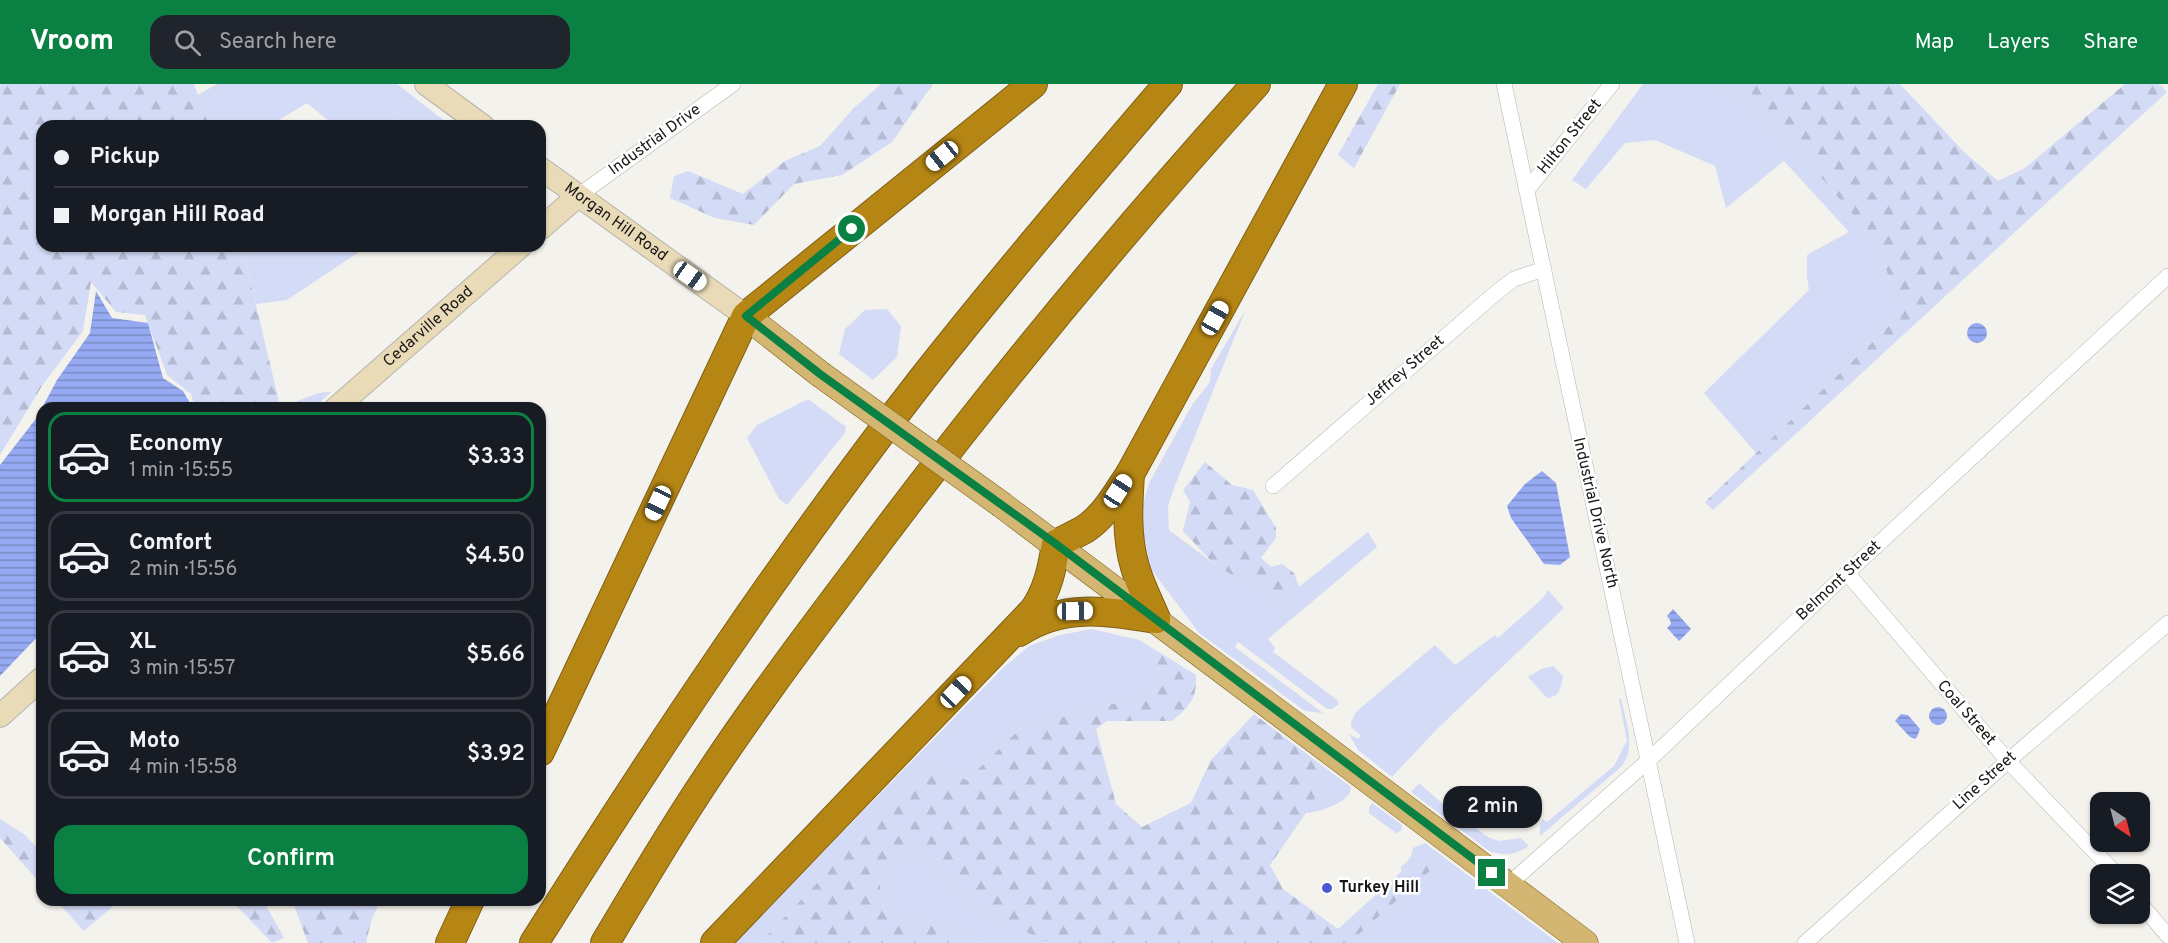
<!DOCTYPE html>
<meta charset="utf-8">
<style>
:root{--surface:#171b24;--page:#20242c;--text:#f1f3f6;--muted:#9ea1a6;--line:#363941;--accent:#0b8043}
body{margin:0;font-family:Overpass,sans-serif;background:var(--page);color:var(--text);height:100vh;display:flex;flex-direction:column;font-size:22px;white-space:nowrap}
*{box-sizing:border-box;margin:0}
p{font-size:20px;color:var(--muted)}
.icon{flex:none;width:33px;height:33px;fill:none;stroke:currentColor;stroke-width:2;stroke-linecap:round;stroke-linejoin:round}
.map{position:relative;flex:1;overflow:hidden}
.panel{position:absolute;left:36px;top:318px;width:510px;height:504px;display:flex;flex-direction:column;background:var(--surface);border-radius:18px;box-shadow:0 2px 4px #0004}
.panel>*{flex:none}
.hud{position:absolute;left:36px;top:36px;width:510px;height:132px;border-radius:18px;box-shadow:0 2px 4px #0004;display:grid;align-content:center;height:132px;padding:0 18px;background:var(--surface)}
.needle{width:39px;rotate:145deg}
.tools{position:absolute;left:2090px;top:708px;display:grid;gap:12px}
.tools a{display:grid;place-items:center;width:60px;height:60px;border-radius:12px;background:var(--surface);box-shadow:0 2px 4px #0004;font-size:30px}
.end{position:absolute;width:27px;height:27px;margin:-14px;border:8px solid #0b8043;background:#fff;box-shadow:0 0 0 3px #fff}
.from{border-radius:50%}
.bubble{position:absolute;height:42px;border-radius:18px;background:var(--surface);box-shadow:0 2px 4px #0004;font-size:20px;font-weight:600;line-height:42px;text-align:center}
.car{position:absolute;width:18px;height:36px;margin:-18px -9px;border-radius:8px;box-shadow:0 0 4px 2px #0007;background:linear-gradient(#fff 24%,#345 0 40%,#fff 0 76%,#345 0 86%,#fff 0)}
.hud b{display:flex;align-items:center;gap:21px;height:57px;font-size:22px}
.hud b+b{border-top:2px solid var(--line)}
.hud i{width:15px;height:15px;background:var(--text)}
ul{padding:10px 0 0;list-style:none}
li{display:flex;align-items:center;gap:18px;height:90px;margin:0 12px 9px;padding:0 6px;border:3px solid var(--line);border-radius:18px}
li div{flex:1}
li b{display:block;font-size:22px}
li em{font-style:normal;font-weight:600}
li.active{border-color:var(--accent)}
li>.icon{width:54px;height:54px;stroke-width:1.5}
.action{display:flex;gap:12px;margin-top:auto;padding:12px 18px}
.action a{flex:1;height:69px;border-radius:18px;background:var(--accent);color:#fff;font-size:24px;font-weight:600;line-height:69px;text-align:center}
header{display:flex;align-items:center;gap:36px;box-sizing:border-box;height:84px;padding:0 30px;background:var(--accent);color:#fff}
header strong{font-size:28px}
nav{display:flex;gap:33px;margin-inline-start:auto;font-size:21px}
.search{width:420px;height:54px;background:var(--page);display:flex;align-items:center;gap:15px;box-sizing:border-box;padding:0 21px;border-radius:18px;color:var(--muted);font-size:22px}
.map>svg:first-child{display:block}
</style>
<header>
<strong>Vroom</strong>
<div class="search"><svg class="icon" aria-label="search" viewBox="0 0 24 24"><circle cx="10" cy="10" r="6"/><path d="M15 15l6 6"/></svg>Search here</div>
<nav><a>Map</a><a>Layers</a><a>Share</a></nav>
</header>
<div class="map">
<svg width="2168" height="859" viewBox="0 0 2168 859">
<defs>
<pattern id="forest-firs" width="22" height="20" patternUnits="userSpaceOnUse" patternTransform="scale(1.5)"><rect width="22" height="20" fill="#d3dbf6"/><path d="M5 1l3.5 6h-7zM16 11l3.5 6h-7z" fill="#b4bbd2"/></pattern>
<pattern id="water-rules" width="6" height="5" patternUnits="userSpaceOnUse" patternTransform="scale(1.5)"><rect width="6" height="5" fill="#96aaf3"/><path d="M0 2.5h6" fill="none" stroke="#7989c4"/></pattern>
</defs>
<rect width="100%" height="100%" fill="#f4f2ec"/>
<g fill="#d3dbf6">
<polygon points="217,0 397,0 450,41 407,42 397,35 389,42 335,42 307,19 269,42 209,42 198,11"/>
<polygon points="1643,0 1721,0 1795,63 1855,133 1879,165 1896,214 1896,233 1884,247 1756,369 1704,309 1809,206 1807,193 1807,171 1849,148 1784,77 1726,124 1715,82 1655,56 1625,59 1586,105 1572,96"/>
<polygon points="242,162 368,162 287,216 256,220"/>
<polygon points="887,225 901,242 897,273 873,296 839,270 845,245 865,226"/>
<polygon points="1246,225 1174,404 1168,422 1169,446 1221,485 1281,517 1368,448 1377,463 1268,555 1275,564 1273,568 1337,616 1339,620 1332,625 1327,625 1238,558 1235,563 1323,629 1305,627 1199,549 1151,485 1144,451 1143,421 1149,399 1192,321 1210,298 1211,285"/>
<polygon points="808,315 846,343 845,349 787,421 779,415 747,354 757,341"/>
<polygon points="1548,506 1564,524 1436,646 1392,693 1358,666 1349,650 1358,655 1361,652 1351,643 1351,638 1356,628 1435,561 1455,581 1495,551 1498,554 1543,514"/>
<polygon points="1092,545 1139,556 1154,565 1159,586 1155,609 1021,644 967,696 929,681 760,859 734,859 1003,584 1029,562 1060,551"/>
<path d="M1553,582l10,10c-2,11 -3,21 -16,22l-19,-21 13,-8z"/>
<path d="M1619,615h2c5,23 16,48 0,68l-81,69v-12l3,-5 4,3 67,-56 13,-25z"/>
<path d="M1312,674l39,29c1,15 -32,25 -45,26l20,-36z"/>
<path d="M1419,699l26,23 43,31 11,4 22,-3 8,8c-16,10 -22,10 -40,5l-78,-59z"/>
<polygon points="1372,719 1402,741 1401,747 1396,749 1369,729 1369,724"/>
<path d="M1425,759l133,100h-209l90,-81 -12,-5 -26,15v-5c7,-5 11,-10 12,-19z"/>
<polygon points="916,760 937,787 977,824 1048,857 1045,859 981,859 945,843 885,830 879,797 890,776"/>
<polygon points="362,816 381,816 372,834"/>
</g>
<g fill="url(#forest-firs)">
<path d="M0,0h194l15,42h-167v120h200l38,160c19,-3 31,-14 51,-14l-18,16h-118l-4,-14 -24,-19 -22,-60 -29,-3 -25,-30 -8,49 -41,55 -42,69z"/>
<polygon points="881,0 933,0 892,58 842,91 794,100 754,141 715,134 670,114 674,92 688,87 743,110 785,77 820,62 854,24"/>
<polygon points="1378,0 1400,0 1354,84 1338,71"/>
<polygon points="1721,0 1900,0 1966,70 1998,97 2025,84 2125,0 2159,0 2167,8 1713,426 1705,418 1884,247 1896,233 1896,214 1879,165 1855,133 1795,63"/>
<polygon points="1205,378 1232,401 1253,406 1276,444 1276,454 1261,474 1271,483 1282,480 1294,489 1299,503 1281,517 1221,485 1210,476 1183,447 1190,418 1183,406"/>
<path d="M1154,565l42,26c1,24 -6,31 -24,46h-65l-11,8 20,75 26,23 49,-24 20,-43 43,-46 58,44 14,19 -16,30 -40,58 13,24 55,40 63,-57 26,-15 13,5 -91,81h-300l-72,-35 -40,-37 -21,-27 -26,16 -11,21 6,33 60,13 36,16h-221l169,-178 38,15 54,-52 134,-35 4,-23z"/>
<polygon points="0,735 24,750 42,769 42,801 0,754"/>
<polygon points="56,816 120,816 84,847"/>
<polygon points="231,816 263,816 284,854 272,859"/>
<polygon points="292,816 362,816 372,834 366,859 308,859"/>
</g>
<g fill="url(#water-rules)">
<polygon points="96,207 112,234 148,239 163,294 183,307 193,324 42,324 57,296 90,249"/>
<circle cx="1977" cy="249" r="10"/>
<polygon points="42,324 42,548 0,592 0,381 35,336"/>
<polygon points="1542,387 1556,399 1570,473 1560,481 1544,480 1511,434 1507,422 1525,400"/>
<polygon points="1673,525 1691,545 1679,557 1667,544 1671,540 1670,536 1667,532"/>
<circle cx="1938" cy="632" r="9"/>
<polygon points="1901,630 1908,631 1920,645 1917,653 1915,655 1910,653 1895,637"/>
</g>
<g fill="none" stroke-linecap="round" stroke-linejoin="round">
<defs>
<g id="minor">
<polyline points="1504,0 1687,859"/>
<polyline points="1527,106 1612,0"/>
<polyline points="578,112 733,0"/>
<polyline points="1273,402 1497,208 1514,195 1544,185"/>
<polyline points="1847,489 2008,677 2116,790"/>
<polyline points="1508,801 1649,676 1847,489 2168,192"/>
<polyline points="2139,818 2168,852"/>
<polyline points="1805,859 2008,677 2168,539"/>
</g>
<g id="secondary">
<polyline points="426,0 483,42"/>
<path id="s1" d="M540,84l206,148"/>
<polyline points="540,145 578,112"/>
<path id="s2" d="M336,324l185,-162"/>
<polyline points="0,632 42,594"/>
</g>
<g id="primary">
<polyline points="746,232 820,290"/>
<polyline points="1002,421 1585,859"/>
</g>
<g id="motorway">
<path d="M1156,535c-7,-17 -16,-34 -21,-52 -9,-30 -7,-62 -5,-93l213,-390"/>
<path d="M1019,548c44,-29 88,-21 137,-13"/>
<polyline points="540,668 746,232 1033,0"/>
<polyline points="450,859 470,816"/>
<path d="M534,859c122,-194 249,-385 390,-566 79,-100 161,-196 244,-293"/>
<path d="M605,859c25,-42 50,-84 76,-125 55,-87 117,-170 179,-252 125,-168 256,-327 396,-482"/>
<path d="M715,859l319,-333c14,-21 18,-41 22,-66 10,-5 20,-10 29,-15 20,-13 32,-36 45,-55"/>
</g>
</defs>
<use href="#minor" stroke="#b7b4af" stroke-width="16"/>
<use href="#secondary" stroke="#b7b4af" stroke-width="24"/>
<use href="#primary" stroke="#7f5f15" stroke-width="27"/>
<use href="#motorway" stroke="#7f5f15" stroke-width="30"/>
<use href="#minor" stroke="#fff" stroke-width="15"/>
<use href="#secondary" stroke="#e9dbb8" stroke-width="22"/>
<use href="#primary" stroke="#d3b672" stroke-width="26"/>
<use href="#motorway" stroke="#b68614" stroke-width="28"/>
<defs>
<polyline id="primary-bridge" points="820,290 1002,421"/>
</defs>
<use href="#primary-bridge" stroke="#7f5f15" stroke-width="27" stroke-linecap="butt"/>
<use href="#primary-bridge" stroke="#d3b672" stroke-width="26"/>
</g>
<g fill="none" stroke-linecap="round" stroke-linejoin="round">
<polyline stroke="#0b8043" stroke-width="8" points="852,145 746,232 820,290 1056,460 1492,789"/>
</g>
<circle fill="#4659cd" stroke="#fff" stroke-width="2" cx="1327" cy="804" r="6"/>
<g text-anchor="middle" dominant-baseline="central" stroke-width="5" stroke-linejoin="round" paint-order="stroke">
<g font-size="16" fill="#181716" stroke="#fff">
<text transform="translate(1570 53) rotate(-51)">Hilton Street</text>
<text transform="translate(655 56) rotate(-36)">Industrial Drive</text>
<text stroke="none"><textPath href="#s1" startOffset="93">Morgan Hill Road</textPath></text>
<text stroke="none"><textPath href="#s2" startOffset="123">Cedarville Road</textPath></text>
<text transform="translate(1405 287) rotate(-41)">Jeffrey Street</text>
<text transform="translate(1595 429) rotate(77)">Industrial Drive North</text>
<text transform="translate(1839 497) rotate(-43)">Belmont Street</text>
<text transform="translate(1966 629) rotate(49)">Coal Street</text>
<text transform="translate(1985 697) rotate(-42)">Line Street</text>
</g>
<g font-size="16" font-weight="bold" fill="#181716" stroke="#fff" text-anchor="start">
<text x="1339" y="804">Turkey Hill</text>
</g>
</g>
</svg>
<div class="tools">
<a><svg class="needle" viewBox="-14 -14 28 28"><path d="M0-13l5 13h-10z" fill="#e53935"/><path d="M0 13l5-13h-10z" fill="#9ea1a6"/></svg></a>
<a><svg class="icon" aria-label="layers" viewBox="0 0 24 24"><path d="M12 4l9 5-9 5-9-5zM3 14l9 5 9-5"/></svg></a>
</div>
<i class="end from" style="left:852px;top:145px"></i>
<i class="end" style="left:1492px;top:789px"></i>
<div class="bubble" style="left:1443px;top:702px;width:99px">2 min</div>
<i class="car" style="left:942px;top:72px;rotate:231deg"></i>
<i class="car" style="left:690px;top:192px;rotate:125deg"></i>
<i class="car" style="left:1215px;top:234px;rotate:29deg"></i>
<i class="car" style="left:1118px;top:407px;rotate:33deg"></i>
<i class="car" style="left:658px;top:419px;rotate:205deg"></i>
<i class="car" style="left:1075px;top:527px;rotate:89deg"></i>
<i class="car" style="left:956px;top:608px;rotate:44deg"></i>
<div class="hud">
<b><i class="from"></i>Pickup</b>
<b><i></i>Morgan Hill Road</b>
</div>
<section class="panel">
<ul>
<li class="active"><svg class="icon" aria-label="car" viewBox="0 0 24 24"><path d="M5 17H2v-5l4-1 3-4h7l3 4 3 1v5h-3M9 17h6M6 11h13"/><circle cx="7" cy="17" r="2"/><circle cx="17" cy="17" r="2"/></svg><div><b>Economy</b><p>1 min · 15:55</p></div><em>$3.33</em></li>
<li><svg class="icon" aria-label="car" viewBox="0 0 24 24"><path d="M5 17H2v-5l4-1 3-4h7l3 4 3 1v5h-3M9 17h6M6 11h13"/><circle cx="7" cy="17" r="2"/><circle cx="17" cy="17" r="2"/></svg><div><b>Comfort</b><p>2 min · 15:56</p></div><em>$4.50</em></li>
<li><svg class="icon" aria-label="car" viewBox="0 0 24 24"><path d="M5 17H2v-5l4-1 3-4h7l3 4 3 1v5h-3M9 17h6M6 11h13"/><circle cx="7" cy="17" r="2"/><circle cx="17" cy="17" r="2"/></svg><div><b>XL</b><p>3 min · 15:57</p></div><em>$5.66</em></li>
<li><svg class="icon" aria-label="car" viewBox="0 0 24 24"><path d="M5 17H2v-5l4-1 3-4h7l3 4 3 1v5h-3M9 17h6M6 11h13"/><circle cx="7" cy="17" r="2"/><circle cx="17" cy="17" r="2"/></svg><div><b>Moto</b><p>4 min · 15:58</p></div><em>$3.92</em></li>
</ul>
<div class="action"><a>Confirm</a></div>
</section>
</div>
